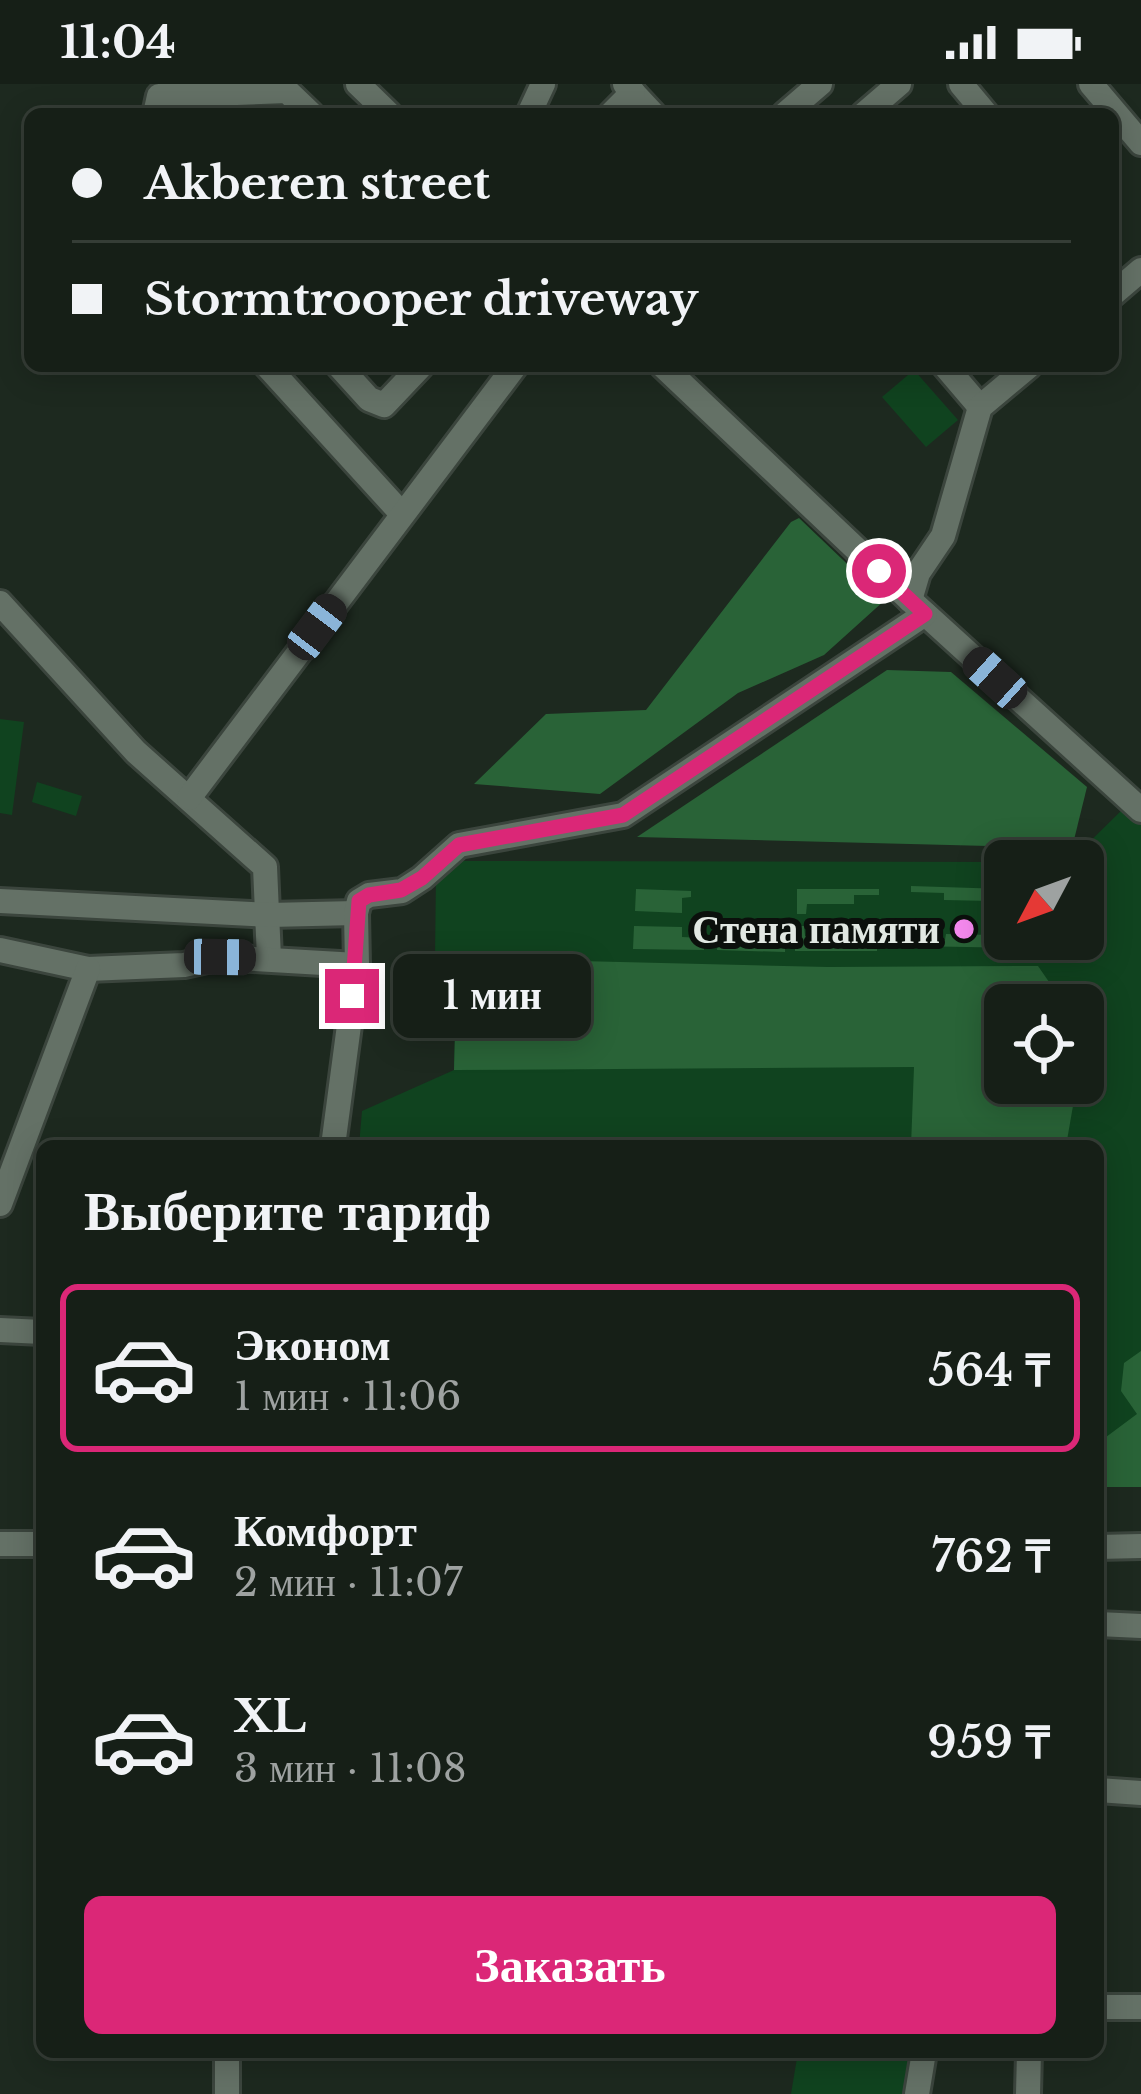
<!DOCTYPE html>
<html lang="ru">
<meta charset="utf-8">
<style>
:root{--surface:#161f17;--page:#1f2720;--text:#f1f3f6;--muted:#9ea2a1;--line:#353d36;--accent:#db2777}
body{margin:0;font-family:"Libre Baskerville",serif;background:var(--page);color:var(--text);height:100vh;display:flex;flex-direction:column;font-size:45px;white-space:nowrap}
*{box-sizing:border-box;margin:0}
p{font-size:39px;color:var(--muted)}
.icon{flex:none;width:66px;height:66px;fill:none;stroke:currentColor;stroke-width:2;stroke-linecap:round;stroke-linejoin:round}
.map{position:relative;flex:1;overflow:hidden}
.drawer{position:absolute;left:36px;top:1056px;width:1068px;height:918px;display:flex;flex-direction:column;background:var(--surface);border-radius:18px;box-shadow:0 6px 30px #0003,0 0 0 3px var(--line)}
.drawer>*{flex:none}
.top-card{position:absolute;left:24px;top:24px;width:1095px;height:264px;border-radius:18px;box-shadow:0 6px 30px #0003,0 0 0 3px var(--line);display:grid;align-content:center;height:264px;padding:0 48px;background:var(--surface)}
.needle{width:78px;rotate:229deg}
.controls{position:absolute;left:984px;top:756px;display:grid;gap:24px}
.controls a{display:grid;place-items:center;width:120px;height:120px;border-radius:18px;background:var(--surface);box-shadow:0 6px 30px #0003,0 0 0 3px var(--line);font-size:60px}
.end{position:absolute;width:54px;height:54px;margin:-27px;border:15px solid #db2777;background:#fff;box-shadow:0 0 0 6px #fff}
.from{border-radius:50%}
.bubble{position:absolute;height:84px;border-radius:18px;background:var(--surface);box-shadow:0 6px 30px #0003,0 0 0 3px var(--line);font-size:39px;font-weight:600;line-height:84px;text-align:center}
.car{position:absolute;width:36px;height:72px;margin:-36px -18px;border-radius:15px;box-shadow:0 0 9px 3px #0007;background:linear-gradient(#222 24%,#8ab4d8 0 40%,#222 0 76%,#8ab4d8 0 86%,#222 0)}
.top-card b{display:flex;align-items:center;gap:42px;height:114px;font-size:45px}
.top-card b+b{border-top:3px solid var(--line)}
.top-card i{width:30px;height:30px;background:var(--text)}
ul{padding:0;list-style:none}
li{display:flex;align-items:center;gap:36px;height:168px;margin:0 24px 18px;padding:0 24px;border:6px solid transparent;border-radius:18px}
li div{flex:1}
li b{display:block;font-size:45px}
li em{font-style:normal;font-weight:600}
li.active{border-color:var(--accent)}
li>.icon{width:108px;height:108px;stroke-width:1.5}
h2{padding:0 48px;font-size:54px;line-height:144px}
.button{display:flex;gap:24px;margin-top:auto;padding:24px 48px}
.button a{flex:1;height:138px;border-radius:18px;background:var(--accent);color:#fff;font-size:48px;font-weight:600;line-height:138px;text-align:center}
.status{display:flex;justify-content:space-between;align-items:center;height:84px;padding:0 60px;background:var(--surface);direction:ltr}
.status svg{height:33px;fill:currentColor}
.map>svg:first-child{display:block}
</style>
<div class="status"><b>11:04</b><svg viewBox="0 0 49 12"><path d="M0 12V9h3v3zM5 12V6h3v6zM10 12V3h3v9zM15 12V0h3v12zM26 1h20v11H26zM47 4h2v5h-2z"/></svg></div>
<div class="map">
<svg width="1141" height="2010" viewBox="0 0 1141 2010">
<rect width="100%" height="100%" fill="#1d291f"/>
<g fill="#10431f" fill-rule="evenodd">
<polygon points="914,286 958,336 926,363 882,313"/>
<polygon points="0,635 24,638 12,731 0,729"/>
<polygon points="37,698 82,712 76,732 32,718"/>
<path d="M1124,724l17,13v666h-35l-8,-6v-335h-739l3,-35 92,-41 3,-111 -22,-1 1,-84 19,-13 550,1v77h78v-78h-13zM1005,921h78v78h-78z"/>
<polygon points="798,1968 914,1968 907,2010 791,2010"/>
</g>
<g fill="#296337">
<polygon points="799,434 885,516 824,571 738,609 600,710 474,700 546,630 646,626 791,438"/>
<polygon points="887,586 951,588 1087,703 1072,764 637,753"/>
<polygon points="911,802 1005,805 1005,828 992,827 991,817 944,816 944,809 911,808"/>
<polygon points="636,805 691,807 691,813 682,814 682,829 635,827"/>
<polygon points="797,805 879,805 879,811 854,811 854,820 807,820 806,830 797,830"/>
<polygon points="993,840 1005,840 1005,855 1061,855 1061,865 914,862 914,856 945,856 946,850 993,851"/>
<polygon points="740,841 786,842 785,868 717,866 718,854 739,854"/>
<polygon points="634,842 682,843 682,853 704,854 704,866 633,865"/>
<polygon points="795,842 804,842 805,852 852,852 852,860 877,860 877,867 795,867"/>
<polygon points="457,874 828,883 1038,882 1065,921 1005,921 1005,999 1077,999 1066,1062 911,1062 914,983 454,986"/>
<polygon points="1141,1267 1141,1403 1106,1403 1098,1397 1098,1359 1137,1330 1121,1307 1124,1279"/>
</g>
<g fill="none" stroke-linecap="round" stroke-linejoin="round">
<defs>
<g id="minor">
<polyline points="358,0 389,30"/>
<polyline points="625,0 653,30"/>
<polyline points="961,0 986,30"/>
<polyline points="1091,0 1141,59"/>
<polyline points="155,30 159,12 287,7 311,30"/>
<polyline points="529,30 543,0"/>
<polyline points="611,30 633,8"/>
<polyline points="785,30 820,0"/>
<polyline points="864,30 899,0"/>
<polyline points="1113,210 1141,186"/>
<polyline points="267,282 402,430"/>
<polyline points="339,282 369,315 384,321 421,282"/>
<polyline points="663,282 910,516 1141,726"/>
<polyline points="945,282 980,323"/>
<polyline points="910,516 918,489 943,452 980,323 1029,282"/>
<polyline points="0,519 136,668 265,783 269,874"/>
<polyline points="189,714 515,282"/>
<polyline points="0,817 269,831 356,829"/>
<polyline points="0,866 88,885 184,881 220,873 357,881"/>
<polyline points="333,1062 357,881 356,829 359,817 369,811 402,807 422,794 459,761 623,731 925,530"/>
<polyline points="0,1120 88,885"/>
<polyline points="0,1246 42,1248"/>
<polyline points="0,1460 42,1460"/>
<polyline points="1098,1463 1141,1462"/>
<polyline points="1098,1540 1141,1542"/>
<polyline points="1098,1706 1141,1709"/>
<polyline points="1098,1923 1141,1923"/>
<polyline points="227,1968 227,2010"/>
<polyline points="917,2010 924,1968"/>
<polyline points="1028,2010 1029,1968"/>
</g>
</defs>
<use href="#minor" stroke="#3b453d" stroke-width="30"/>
<use href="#minor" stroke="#647166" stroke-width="24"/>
</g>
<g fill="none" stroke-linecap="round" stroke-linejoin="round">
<polyline stroke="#db2777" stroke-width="15" points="352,912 359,817 369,811 401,806 422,794 459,761 623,731 925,530 879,487"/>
</g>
<circle fill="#f589ee" stroke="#0b100c" stroke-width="4.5" cx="964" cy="845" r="12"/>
<g text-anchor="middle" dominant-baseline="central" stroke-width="12" stroke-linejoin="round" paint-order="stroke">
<g font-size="39" font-weight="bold" fill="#e1e8e2" stroke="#0b100c" text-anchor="end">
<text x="940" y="845">Стена памяти</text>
</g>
</g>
</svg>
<div class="controls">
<a><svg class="needle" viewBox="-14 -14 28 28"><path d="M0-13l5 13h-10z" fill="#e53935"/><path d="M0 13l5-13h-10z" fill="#9ea2a1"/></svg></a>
<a><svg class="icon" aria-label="locate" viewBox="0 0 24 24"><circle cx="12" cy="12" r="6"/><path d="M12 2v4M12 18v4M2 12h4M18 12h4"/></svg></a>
</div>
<i class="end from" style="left:879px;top:487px"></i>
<i class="end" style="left:352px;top:912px"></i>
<div class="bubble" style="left:393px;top:870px;width:198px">1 мин</div>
<i class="car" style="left:317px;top:543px;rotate:37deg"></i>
<i class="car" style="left:995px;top:594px;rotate:312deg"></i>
<i class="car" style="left:220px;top:873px;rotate:91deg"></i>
<div class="top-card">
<b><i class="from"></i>Akberen street</b>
<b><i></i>Stormtrooper driveway</b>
</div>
<section class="drawer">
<h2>Выберите тариф</h2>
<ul>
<li class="active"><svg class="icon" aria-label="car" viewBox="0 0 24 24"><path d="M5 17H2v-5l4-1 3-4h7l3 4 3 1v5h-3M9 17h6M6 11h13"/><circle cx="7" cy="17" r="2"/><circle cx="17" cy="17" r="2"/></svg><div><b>Эконом</b><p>1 мин · 11:06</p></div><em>564 ₸</em></li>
<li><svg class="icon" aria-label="car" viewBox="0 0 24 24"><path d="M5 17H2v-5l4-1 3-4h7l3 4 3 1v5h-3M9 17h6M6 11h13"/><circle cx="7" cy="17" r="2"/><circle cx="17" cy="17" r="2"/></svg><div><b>Комфорт</b><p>2 мин · 11:07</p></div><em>762 ₸</em></li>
<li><svg class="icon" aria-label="car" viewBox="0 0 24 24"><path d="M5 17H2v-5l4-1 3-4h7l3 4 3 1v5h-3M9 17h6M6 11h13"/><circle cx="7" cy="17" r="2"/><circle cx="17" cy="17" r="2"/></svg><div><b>XL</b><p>3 мин · 11:08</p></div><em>959 ₸</em></li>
</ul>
<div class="button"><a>Заказать</a></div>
</section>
</div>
